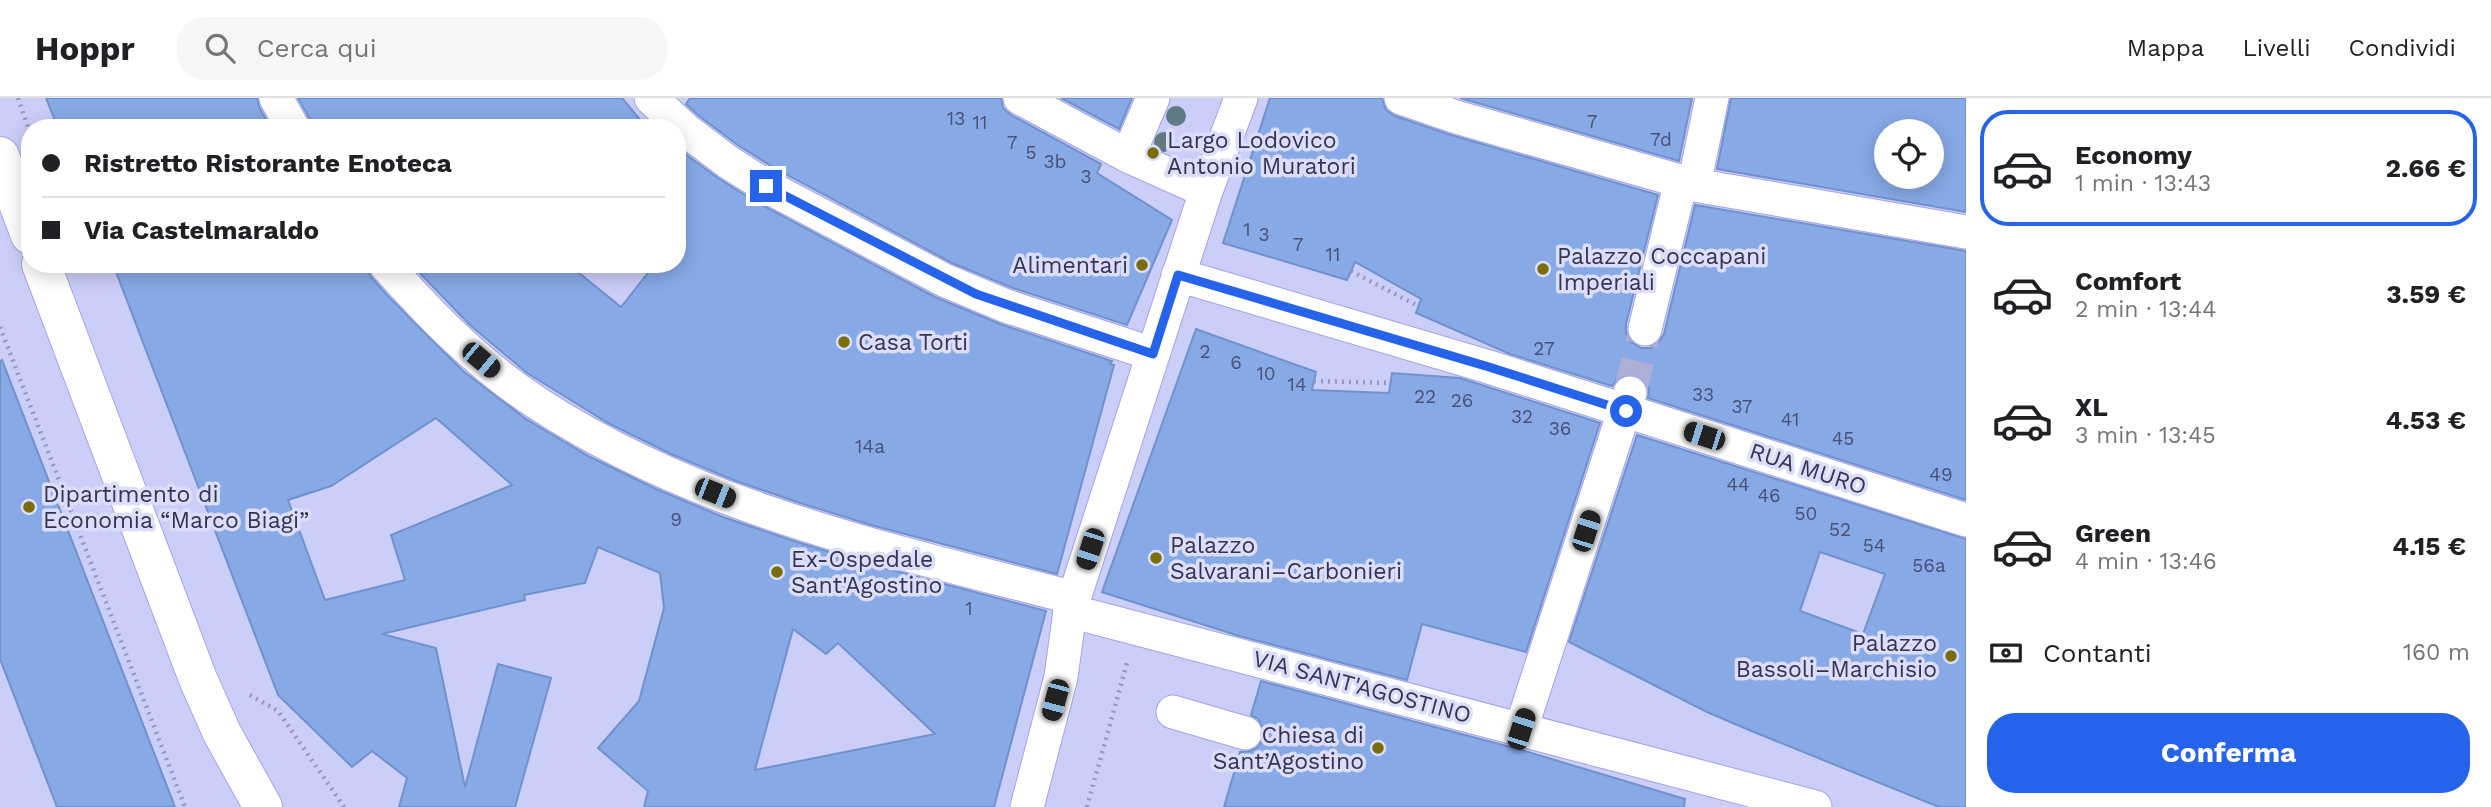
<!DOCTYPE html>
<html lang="it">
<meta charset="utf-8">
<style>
:root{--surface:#fff;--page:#f6f6f6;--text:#202124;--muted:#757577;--line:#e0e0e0;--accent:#2563eb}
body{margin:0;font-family:"Work Sans",sans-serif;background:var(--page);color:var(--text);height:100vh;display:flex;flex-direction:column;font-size:26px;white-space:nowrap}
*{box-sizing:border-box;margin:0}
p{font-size:23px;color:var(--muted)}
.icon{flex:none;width:38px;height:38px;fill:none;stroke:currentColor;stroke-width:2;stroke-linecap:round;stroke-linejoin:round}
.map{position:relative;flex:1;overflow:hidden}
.drawer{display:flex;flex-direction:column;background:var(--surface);width:525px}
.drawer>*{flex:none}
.top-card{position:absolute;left:21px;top:21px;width:665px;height:154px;border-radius:28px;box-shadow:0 4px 18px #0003;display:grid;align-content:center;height:154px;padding:0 21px;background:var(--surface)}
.fabs{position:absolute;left:1874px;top:21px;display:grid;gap:14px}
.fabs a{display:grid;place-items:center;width:70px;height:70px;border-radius:50%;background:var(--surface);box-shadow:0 4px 18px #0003;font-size:35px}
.end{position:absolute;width:32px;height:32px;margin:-16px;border:9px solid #2563eb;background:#fff;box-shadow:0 0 0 4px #fff}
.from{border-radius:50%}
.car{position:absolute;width:21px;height:42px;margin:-21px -10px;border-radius:9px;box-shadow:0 0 5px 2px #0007;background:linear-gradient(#222 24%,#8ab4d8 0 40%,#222 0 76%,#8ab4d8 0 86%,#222 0)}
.top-card b{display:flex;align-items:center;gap:24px;height:66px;font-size:26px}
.top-card b+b{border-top:2px solid var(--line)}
.top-card i{width:18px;height:18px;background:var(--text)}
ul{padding:12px 0 0;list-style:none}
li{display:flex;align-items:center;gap:21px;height:116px;margin:0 14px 10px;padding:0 7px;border:4px solid transparent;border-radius:28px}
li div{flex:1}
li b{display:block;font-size:26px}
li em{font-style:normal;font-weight:700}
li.selected{border-color:var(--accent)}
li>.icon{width:63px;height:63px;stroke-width:1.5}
.pay{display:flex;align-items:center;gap:18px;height:77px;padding:0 21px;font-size:26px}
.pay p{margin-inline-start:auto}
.primary-button{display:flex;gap:14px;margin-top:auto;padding:14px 21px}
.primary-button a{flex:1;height:80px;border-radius:28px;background:var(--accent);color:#fff;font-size:28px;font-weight:700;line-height:80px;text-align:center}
header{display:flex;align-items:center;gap:42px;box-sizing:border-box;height:98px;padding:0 35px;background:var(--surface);border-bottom:2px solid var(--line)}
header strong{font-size:33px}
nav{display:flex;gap:38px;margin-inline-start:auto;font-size:24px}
.search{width:490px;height:63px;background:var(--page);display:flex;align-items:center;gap:18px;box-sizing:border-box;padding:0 24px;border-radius:28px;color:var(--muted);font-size:26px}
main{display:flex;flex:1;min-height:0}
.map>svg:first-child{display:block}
</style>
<header>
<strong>Hoppr</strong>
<div class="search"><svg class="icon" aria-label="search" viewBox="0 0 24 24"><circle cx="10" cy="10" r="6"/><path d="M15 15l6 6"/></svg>Cerca qui</div>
<nav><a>Mappa</a><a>Livelli</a><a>Condividi</a></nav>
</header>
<main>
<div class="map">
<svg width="1966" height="709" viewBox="0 0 1966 709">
<rect width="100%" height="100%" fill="#cbcef8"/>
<g fill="#87a9e6" stroke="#7191cd" stroke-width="2" fill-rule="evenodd">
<polygon points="46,0 257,0 259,9 271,30 58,30"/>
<polygon points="298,0 622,0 647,30 312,30 310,21"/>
<polygon points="690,0 1001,0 1003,10 1011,17 1101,66 1097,75 1172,122 1127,227 1013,190 952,165 776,71 739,48 699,18 686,6"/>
<polygon points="1061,0 1132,0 1119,31"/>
<polygon points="1270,0 1382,0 1386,12 1395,18 1451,37 1658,97 1626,226 1626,236 1631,244 1641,250 1650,250 1658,245 1664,236 1695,107 1966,153 1966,402 1648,300 1649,290 1645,283 1635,277 1625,276 1618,280 1612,288 1510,256 1416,215 1421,201 1355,164 1347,182 1223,145"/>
<polygon points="1460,0 1692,0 1679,63"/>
<path d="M1731,0h235v114l-249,-43zM1886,33h46v46h-46z"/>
<polygon points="677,50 718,80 756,104 935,199 1000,226 1112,263 1110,266 1114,267 1057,476 871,427 803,406 736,383 671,356 608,325 527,275 470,227 411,166 568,166 621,209 655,166 677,166"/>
<path d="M113,166h253l5,13 17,19 75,75 63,48 64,38 66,32 67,28 68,23 70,22 185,49 -52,196h-350l4,-16 -50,-43 41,-47 25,-93 -4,-35 -62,-26 -13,36 -61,12 1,5 -143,34 54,14 29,139 33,-123 53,14 -36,129h-116l8,-29 -35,-27 -20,16 -74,-72zM436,320l76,67 -121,50 14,45 -80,20 -37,-100 43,-14zM793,531l33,25 12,-11 97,91 -180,36z"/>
<polygon points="1196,231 1316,274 1312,292 1389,295 1392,275 1460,280 1600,325 1526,554 1422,526 1407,582 1236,537 1102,494"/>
<polygon points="2,262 175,709 57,709 0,561 0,263"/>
<path d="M1637,337l329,104v268h-27l-190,-77 -42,-18 -138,-70zM1820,454l65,22 -22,60 -63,-23z"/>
<polygon points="1261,583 1518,651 1685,701 1684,709 1224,709 1240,654 1250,653 1258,649 1263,641 1263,630 1258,621 1251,617"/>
</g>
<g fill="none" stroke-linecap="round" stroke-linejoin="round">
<polyline stroke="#adafd7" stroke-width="33" stroke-dasharray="33 17" stroke-linecap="butt" points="1630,295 1645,231"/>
<defs>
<g id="street">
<polyline points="276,0 293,30"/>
<polyline points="651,0 687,33 728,64 766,88 944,182 1006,208 1153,256"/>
<polyline points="1020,0 1128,58 1206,93"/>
<polyline points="1401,0 1456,19 1694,87 1966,134"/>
<polyline points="1128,58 1153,0"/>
<polyline points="1694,87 1712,0"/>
<path d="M385,166c45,51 95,102 152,139 162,106 353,147 537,195"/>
<polyline points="1178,177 1489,269 1966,422"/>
<polyline points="1645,231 1681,83"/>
<polyline points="1070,513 1815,709"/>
<polyline points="1173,614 1245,635"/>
<polyline points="1521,631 1630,295"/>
<polyline points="1027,709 1061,579 1070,513 1206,93 1241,0"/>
</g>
<g id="secondary">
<polyline points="0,58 30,137"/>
<polyline points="41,166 198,581 222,635 263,709"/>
</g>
</defs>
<use href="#street" stroke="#a1a4e7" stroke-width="35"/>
<use href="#secondary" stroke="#a1a4e7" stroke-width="40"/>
<g stroke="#9597bd" stroke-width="4.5" stroke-dasharray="2 5" stroke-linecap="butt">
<polyline points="18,0 28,29"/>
<polyline points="1351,173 1416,207"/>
<polyline points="0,229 185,709"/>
<polyline points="1314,283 1391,285"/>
<polyline points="250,597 278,613 344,709"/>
<polyline points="1087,709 1127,565"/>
</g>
<use href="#street" stroke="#fff" stroke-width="33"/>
<use href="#secondary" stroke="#fff" stroke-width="38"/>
</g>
<g fill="#5f7a83">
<circle cx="1176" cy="18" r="10"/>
<circle cx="1164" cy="44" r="10"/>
</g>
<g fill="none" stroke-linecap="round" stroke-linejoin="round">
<polyline stroke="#2563eb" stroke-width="9" points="766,88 976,196 1153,256 1178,177 1489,269 1626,313"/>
</g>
<g fill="#796e0b" stroke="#dbddf9" stroke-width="2.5">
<circle cx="1153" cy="55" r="7"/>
<circle cx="1142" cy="167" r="7"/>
<circle cx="1543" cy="171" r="7"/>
<circle cx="844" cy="244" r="7"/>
<circle cx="29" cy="409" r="7"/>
<circle cx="1156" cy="460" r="7"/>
<circle cx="777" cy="474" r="7"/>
<circle cx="1951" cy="558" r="7"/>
<circle cx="1378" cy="650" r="7"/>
</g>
<g text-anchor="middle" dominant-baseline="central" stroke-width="7" stroke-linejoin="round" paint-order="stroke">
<g font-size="19" fill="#495276">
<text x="956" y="20">13</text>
<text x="1592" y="23">7</text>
<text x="980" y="24">11</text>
<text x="1661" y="41">7d</text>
<text x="1012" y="44">7</text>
<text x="1031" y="54">5</text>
<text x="1055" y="63">3b</text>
<text x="1086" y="78">3</text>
<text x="1247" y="131">1</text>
<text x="1264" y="136">3</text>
<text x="1298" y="146">7</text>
<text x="1333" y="156">11</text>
<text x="1544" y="250">27</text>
<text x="1205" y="253">2</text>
<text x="1236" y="264">6</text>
<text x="1266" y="275">10</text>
<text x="1297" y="286">14</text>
<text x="1703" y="296">33</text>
<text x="1425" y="298">22</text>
<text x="1462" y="302">26</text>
<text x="1742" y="308">37</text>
<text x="1522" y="318">32</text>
<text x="1790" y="321">41</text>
<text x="1560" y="330">36</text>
<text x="1843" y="340">45</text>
<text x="870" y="348">14a</text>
<text x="1941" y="376">49</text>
<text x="1738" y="386">44</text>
<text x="1769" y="397">46</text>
<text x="1806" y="415">50</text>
<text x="676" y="421">9</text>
<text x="1840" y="431">52</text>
<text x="1874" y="447">54</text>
<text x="1929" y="467">56a</text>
<text x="969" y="510">1</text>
</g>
<g font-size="23" fill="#343551" stroke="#dbddf9" text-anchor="start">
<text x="1167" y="42">Largo Lodovico<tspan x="1167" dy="26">Antonio Muratori</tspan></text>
<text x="1557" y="158">Palazzo Coccapani<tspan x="1557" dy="26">Imperiali</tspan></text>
<text x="1128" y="167" text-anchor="end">Alimentari</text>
<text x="858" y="244">Casa Torti</text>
<text x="43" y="396">Dipartimento di<tspan x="43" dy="26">Economia “Marco Biagi”</tspan></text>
<text x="1170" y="447">Palazzo<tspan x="1170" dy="26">Salvarani–Carbonieri</tspan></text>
<text x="791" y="461">Ex-Ospedale<tspan x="791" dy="26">Sant'Agostino</tspan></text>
<text x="1937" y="545" text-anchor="end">Palazzo<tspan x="1937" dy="26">Bassoli–Marchisio</tspan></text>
<text x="1364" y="637" text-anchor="end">Chiesa di<tspan x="1364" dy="26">Sant’Agostino</tspan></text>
</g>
<g font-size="23" fill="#343551" stroke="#dbddf9">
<text transform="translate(1808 371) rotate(18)">RUA MURO</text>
<text transform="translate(1362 589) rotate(15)">VIA SANT'AGOSTINO</text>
</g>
</g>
</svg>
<div class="fabs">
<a><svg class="icon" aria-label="locate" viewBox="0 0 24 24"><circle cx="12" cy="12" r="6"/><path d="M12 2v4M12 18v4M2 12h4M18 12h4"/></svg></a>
</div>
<i class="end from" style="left:1626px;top:313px"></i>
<i class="end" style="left:766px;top:88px"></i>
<i class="car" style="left:481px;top:262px;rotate:130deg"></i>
<i class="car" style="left:1704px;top:338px;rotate:288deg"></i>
<i class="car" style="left:715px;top:395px;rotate:112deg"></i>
<i class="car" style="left:1586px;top:433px;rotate:18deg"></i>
<i class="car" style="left:1090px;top:451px;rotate:198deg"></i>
<i class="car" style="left:1055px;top:602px;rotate:195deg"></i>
<i class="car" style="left:1521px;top:631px;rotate:18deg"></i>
<div class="top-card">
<b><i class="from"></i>Ristretto Ristorante Enoteca</b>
<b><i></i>Via Castelmaraldo</b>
</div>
</div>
<section class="drawer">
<ul>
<li class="selected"><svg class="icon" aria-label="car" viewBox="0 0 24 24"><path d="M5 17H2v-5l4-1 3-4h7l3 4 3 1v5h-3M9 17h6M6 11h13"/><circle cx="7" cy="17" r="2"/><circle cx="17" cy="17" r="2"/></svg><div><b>Economy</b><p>1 min · 13:43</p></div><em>2.66 €</em></li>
<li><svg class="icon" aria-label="car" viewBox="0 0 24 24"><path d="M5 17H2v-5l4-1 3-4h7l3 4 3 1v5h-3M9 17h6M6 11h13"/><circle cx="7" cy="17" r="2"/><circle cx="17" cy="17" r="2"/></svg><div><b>Comfort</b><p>2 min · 13:44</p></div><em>3.59 €</em></li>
<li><svg class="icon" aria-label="car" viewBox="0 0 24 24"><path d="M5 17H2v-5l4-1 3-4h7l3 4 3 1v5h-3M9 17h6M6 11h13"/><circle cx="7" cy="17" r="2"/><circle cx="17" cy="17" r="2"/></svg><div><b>XL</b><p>3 min · 13:45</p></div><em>4.53 €</em></li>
<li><svg class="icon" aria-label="car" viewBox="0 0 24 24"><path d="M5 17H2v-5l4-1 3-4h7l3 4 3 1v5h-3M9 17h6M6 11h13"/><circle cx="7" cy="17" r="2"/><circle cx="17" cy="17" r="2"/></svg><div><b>Green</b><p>4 min · 13:46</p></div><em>4.15 €</em></li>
</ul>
<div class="pay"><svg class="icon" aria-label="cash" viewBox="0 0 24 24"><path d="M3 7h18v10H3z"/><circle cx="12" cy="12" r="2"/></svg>Contanti<p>160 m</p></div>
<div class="primary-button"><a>Conferma</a></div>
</section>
</main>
